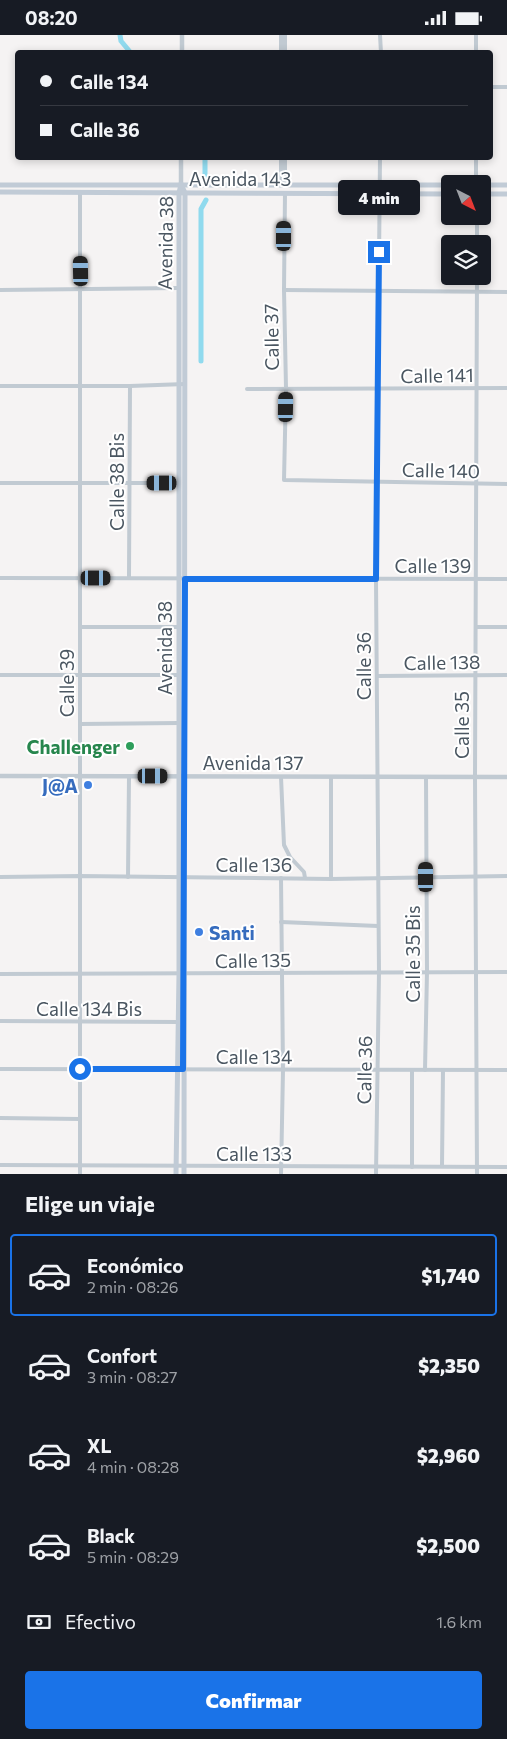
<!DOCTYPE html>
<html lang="es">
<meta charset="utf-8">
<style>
:root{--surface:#171b24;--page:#242831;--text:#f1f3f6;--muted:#9ea1a6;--line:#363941;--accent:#1a73e8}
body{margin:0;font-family:Commissioner,sans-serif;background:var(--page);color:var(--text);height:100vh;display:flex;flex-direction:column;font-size:19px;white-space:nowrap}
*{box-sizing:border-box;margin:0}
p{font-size:16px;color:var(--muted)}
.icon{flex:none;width:28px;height:28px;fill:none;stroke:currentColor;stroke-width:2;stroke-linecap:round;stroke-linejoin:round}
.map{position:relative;height:1139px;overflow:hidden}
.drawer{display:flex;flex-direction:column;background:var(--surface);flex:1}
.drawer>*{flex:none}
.top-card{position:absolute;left:15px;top:15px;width:478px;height:110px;border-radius:5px;box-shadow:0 2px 8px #0003;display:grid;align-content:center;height:110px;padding:0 25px;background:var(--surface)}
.needle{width:32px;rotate:138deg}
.buttons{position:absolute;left:441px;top:140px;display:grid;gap:10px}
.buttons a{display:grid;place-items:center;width:50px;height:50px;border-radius:5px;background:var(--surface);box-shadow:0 2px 8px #0003;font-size:25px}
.end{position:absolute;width:22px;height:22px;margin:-11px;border:6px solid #1a73e8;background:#fff;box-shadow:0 0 0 2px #fff}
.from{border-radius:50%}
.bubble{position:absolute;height:35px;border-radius:5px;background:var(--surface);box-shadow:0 2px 8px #0003;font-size:16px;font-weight:800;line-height:35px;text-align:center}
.car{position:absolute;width:15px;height:30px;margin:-15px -8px;border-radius:6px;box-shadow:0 0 4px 1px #0007;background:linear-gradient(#222 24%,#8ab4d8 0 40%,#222 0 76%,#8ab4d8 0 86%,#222 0)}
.top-card b{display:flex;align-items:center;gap:18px;height:48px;font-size:19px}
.top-card b+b{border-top:1px solid var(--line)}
.top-card i{width:12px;height:12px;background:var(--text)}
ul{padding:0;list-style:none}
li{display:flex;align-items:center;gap:15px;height:82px;margin:0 10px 8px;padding:0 15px;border:2px solid transparent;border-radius:5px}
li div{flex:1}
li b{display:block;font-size:19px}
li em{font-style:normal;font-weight:800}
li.active{border-color:var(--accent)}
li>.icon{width:45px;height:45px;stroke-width:1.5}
h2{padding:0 25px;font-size:22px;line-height:60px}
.pay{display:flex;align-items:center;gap:12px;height:55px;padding:0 25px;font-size:19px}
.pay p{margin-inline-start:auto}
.action{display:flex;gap:10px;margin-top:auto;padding:10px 25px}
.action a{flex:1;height:58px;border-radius:5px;background:var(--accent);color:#fff;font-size:20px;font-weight:800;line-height:58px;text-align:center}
.status{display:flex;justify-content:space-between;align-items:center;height:35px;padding:0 25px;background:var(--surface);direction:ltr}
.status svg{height:14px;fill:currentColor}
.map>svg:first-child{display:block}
</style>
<div class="status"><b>08:20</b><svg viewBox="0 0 49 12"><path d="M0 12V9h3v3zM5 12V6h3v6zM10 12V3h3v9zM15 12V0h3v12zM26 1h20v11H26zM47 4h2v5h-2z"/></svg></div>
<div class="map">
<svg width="507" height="1139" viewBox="0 0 507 1139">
<rect width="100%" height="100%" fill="#f5f3f3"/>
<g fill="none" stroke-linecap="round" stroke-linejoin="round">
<g stroke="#90daee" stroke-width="5">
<polyline points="120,0 121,6 131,18"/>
<polyline points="205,122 205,142"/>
<polyline points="201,326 201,174 206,165"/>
</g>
<g stroke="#c1cad2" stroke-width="4">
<polyline points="281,0 281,18"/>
<polyline points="380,0 381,18"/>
<polyline points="476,0 476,18"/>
<polyline points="285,18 285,0"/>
<polyline points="490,52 507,52"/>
<polyline points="247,122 358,122"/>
<polyline points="281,149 281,122"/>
<polyline points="476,149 476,122"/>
<polyline points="285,150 285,122"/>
<polyline points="80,157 80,1139"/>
<polyline points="285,158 284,255 286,353 284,445 507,449"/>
<polyline points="477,209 477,181"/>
<polyline points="477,241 475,742 477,1139"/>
<polyline points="0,255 179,253"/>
<polyline points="284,255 507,257"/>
<polyline points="0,351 130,351 185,349"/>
<polyline points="247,354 507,353"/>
<polyline points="0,448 179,448"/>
<polyline points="0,543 507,544"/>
<polyline points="129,543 130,351"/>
<polyline points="81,592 179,592"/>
<polyline points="476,592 507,592"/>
<polyline points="0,640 179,640"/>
<polyline points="377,641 507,640"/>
<polyline points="80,689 179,688"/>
<polyline points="281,742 284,810 290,822 304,837 305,843"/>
<polyline points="331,742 331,844"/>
<polyline points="0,842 80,841 331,844 507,841"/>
<polyline points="128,842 129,741"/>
<polyline points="281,887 378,891"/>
<polyline points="0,939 507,937"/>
<polyline points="0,986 178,987"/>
<polyline points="0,1034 507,1035"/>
<polyline points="412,1035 412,1132"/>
<polyline points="425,1035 427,937 426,742"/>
<polyline points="0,1083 80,1084"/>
<polyline points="0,1130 507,1132"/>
<polyline points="442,1131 443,1035"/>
<polyline points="281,1139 283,1035 281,843"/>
<polyline points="376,1139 379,937 376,544 380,122"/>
</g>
<g stroke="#c1cad2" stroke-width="4.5">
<polyline points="182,18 182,0"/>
<polyline points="181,149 181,122"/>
<polyline points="0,741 507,742"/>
</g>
<g stroke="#c1cbd6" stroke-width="5">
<polyline points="181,149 185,158 184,1139"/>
<polyline points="0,150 450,150"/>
<polyline points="482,150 507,150"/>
<polyline points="0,157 450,159"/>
<polyline points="482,159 507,159"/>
<polyline points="176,1139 179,939 179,158 181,149"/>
</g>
</g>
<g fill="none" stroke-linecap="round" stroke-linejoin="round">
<polyline stroke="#1a73e8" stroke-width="6" points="80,1034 183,1034 185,544 376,544 379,217"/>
</g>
<circle fill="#2e9e5b" stroke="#fff" stroke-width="2" cx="130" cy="711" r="5"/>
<g fill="#3f7fe0" stroke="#fff" stroke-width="2">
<circle cx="88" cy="750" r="5"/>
<circle cx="199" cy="897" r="5"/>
</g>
<g text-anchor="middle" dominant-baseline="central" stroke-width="4" stroke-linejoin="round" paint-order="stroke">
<g font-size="19" fill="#4a5661" stroke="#fff">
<text x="240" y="143">Avenida 143</text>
<text transform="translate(165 208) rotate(-89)">Avenida 38</text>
<text transform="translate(271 302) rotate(-91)">Calle 37</text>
<text transform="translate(437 340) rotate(-1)">Calle 141</text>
<text transform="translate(441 435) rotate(1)">Calle 140</text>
<text transform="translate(116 447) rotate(-90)">Calle 38 Bis</text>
<text x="433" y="530">Calle 139</text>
<text transform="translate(164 613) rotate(-90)">Avenida 38</text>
<text transform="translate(442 627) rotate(-1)">Calle 138</text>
<text transform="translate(363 631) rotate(-90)">Calle 36</text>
<text transform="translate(66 648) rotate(-90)">Calle 39</text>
<text transform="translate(461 690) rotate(-90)">Calle 35</text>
<text x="253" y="727">Avenida 137</text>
<text x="254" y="829">Calle 136</text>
<text transform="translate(412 919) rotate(-90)">Calle 35 Bis</text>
<text transform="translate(253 925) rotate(-1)">Calle 135</text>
<text x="89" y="973">Calle 134 Bis</text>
<text x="254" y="1021">Calle 134</text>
<text transform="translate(364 1035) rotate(-89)">Calle 36</text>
<text x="254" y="1118">Calle 133</text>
</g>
<g font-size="19" font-weight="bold" fill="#27864d" stroke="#fff" text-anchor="end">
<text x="120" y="711">Challenger</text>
</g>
<g font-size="19" font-weight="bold" fill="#366cbe" stroke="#fff" text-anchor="end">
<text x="78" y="750">J@A</text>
<text x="209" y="897" text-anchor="start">Santi</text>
</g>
</g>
</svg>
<div class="buttons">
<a><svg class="needle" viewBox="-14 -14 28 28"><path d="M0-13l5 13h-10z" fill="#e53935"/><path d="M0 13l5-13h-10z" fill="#9ea1a6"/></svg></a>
<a><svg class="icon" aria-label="layers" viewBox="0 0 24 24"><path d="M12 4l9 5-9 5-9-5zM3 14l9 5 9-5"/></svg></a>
</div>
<i class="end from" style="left:80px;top:1034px"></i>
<i class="end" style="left:379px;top:217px"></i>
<div class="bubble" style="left:338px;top:145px;width:82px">4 min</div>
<i class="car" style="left:284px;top:201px;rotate:0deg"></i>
<i class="car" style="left:81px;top:236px;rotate:359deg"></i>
<i class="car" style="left:286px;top:372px;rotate:1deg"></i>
<i class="car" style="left:162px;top:448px;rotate:270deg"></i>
<i class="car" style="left:96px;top:543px;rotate:90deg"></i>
<i class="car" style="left:153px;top:741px;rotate:90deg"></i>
<i class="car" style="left:426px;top:842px;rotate:0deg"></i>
<div class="top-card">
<b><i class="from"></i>Calle 134</b>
<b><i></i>Calle 36</b>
</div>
</div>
<section class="drawer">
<h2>Elige un viaje</h2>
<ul>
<li class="active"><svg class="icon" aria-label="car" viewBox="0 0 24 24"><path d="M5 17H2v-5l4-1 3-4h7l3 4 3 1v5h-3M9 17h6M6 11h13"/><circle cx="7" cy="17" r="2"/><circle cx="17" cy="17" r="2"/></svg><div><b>Económico</b><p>2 min · 08:26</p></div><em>$1,740</em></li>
<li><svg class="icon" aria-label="car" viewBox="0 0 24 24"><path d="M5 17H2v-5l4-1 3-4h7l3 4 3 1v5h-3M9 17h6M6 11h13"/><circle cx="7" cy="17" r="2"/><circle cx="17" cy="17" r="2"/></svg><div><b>Confort</b><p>3 min · 08:27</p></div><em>$2,350</em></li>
<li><svg class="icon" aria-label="car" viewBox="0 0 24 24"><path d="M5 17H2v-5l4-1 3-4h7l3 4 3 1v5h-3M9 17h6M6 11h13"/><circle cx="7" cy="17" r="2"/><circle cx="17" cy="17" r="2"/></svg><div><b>XL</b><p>4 min · 08:28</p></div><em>$2,960</em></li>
<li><svg class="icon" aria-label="car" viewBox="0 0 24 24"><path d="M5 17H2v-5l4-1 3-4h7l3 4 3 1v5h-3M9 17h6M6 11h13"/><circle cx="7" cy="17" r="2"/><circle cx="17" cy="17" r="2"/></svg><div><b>Black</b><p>5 min · 08:29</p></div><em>$2,500</em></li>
</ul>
<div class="pay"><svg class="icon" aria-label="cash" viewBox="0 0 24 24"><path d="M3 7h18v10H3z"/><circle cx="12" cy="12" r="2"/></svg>Efectivo<p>1.6 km</p></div>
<div class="action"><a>Confirmar</a></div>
</section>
